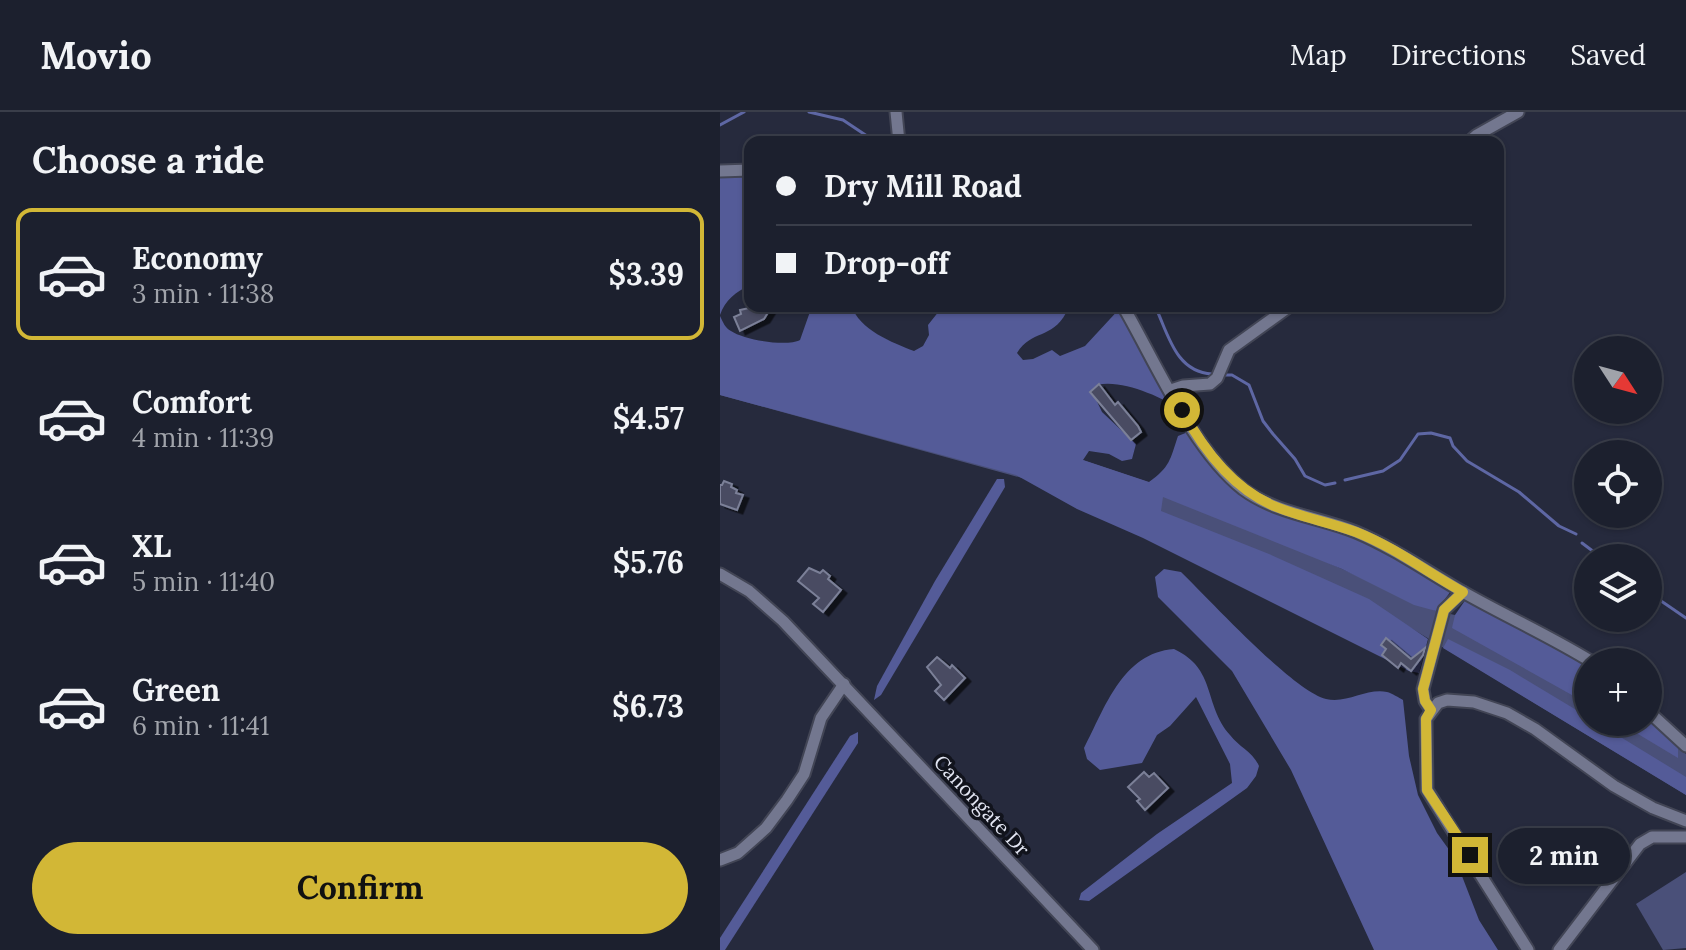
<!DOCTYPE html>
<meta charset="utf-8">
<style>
:root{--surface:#1c202e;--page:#252836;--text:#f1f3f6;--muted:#a0a3aa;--line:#3a3e4a;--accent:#d2b736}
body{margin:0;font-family:Lora,serif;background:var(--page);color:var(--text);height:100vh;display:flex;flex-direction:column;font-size:30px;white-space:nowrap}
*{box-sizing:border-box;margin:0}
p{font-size:26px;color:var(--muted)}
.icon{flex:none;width:44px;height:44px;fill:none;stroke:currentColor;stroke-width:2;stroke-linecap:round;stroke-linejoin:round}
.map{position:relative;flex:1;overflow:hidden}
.sheet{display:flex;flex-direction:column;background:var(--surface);width:720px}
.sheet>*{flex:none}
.top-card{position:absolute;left:24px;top:24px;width:760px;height:176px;border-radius:16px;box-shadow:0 2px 6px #0004,0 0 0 2px var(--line);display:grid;align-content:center;height:176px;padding:0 32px;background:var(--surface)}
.needle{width:52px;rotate:126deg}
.buttons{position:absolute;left:854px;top:224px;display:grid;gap:16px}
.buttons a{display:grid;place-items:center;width:88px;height:88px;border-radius:50%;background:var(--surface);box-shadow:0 2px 6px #0004,0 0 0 2px var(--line);font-size:40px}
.end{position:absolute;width:36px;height:36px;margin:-18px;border:10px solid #d2b736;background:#111;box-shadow:0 0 0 4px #111}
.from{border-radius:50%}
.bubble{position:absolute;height:56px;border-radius:28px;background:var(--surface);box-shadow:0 2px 6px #0004,0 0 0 2px var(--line);font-size:26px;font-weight:800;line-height:56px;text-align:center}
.top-card b{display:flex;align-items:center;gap:28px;height:76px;font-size:30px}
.top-card b+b{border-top:2px solid var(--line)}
.top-card i{width:20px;height:20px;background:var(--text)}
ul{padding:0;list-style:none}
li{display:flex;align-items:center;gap:24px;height:132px;margin:0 16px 12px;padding:0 16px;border:4px solid transparent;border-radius:16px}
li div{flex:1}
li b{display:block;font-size:30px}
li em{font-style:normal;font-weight:800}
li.current{border-color:var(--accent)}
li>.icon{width:72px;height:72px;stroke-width:1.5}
h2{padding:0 32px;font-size:36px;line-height:96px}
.primary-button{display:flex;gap:16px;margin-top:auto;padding:16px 32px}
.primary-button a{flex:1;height:92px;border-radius:48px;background:var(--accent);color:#111;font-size:32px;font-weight:800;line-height:92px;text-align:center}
header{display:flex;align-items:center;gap:48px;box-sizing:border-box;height:112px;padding:0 40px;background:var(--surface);border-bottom:2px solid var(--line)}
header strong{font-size:38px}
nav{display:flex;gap:44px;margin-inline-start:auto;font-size:28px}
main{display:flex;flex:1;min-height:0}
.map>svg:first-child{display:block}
</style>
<header>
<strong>Movio</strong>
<nav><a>Map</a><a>Directions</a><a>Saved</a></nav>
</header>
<main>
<section class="sheet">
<h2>Choose a ride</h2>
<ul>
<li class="current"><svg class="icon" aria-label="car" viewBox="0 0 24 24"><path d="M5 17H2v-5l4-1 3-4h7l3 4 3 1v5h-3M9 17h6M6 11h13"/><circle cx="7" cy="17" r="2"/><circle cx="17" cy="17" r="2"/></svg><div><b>Economy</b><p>3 min · 11:38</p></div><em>$3.39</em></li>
<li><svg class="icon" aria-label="car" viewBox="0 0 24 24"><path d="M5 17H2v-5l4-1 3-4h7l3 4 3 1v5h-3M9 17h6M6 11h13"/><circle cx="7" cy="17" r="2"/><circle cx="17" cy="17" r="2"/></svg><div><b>Comfort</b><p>4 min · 11:39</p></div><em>$4.57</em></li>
<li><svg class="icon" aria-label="car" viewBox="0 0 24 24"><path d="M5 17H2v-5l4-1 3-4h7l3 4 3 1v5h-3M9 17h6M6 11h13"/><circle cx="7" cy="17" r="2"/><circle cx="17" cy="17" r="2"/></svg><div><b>XL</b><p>5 min · 11:40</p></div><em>$5.76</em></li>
<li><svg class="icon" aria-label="car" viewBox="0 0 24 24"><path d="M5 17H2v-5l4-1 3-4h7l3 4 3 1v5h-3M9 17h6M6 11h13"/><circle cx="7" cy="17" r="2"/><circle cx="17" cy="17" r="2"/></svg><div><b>Green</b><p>6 min · 11:41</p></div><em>$6.73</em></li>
</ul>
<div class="primary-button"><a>Confirm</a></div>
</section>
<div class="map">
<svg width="966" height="838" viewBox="0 0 966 838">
<defs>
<filter id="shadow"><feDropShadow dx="5.5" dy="3.5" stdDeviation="0" flood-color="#0009"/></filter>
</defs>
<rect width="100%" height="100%" fill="#262a3d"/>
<g fill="#4a5079">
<polygon points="0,235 77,252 428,370 716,499 735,503 761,499 868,561 868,610 928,610 966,642 966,683 686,513 404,394 0,283"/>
<polygon points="966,760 966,836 943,838 916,792"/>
</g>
<g fill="#545b98">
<path d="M30,58v115c-14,7 -25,15 -30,30v-144z"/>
<path d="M92,194h40c6,23 41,37 62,45l9,-5 6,-11 -1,-10 15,-19h121l2,7c-14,26 -35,17 -49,40l6,7 10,-1 19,-9 8,6 25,-10 37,-40 60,104c-21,-13 -60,-31 -85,-25l-4,8 9,19 34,32 -4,15 -10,2 -13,-7 -20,-3 -6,9 66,22c21,-15 21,-22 29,-46l15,-6 23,32 56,43 83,27 99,55 -18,24 -22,-6 -72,-36 -179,-72 -2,14 108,43 100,45 59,40 -9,34 -10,-2 -266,-133 -66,-29 -61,-34 -296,-80v-79c3,6 5,12 11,15 13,9 56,16 69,9z"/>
<polygon points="277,367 284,367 285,375 161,583 154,588 157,574 215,469"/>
<path d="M444,457l17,3c29,28 112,119 145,127 21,5 40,-11 61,-7 5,1 12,6 16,8l6,56 9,39 19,38 18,25 24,62 19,30h-124l-83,-180 -59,-99 -74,-74 -3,-20z"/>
<polygon points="746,487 868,554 868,592 732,516 735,503"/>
<polygon points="728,527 790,558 868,605 868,610 876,610 966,665 966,683 723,536"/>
<path d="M454,537c43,20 29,55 56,86 9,12 23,17 29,31l-3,10 -9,12 -158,113 -10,-1 2,-7 76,-59 75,-51 -2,-19 -34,-67 -26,29 -13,9 -15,28 -42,7 -13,-11 -3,-11c21,-40 38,-95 90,-99z"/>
<polygon points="928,606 958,636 958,646 898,610 928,610"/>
<polygon points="138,620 138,631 5,838 0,838 0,826 130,624"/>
</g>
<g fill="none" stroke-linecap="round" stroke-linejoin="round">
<g stroke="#5e67a4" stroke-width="3">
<polyline points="89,0 123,8 156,30"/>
<polyline points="0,13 24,0"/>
<path d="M435,194c13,27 20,66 57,68"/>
<polyline points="504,263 512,263 529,273 543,309 553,322 575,347 585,364 605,373 615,371"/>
<polyline points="625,368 663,359 680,348 698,322 711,321 730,326 733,334 747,349 799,380 839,414 856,422"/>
<polyline points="862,431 882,446"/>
<polyline points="928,480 966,506"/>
</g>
</g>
<g fill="#494c62" stroke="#7b8098" stroke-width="2" filter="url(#shadow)">
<polygon points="38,194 52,194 44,207 20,219 14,205 21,202 20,198"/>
<polygon points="379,272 395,293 398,290 418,314 421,320 411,328 370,280"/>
<polygon points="4,369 12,372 11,375 17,378 16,381 23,383 17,398 0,392 0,373 2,373"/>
<polygon points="89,456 100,461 103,458 110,464 108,467 121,478 103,500 93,492 99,486 78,469"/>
<polygon points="666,526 691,547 705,536 703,543 691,559 681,551 678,556 662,543 666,537 661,533"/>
<polygon points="217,545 230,556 232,553 245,566 224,588 215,579 221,573 207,555"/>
<polygon points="424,660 429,665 434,661 448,676 425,698 417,689 420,687 408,675"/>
</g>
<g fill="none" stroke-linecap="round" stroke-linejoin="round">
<defs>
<g id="minor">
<polyline points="176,0 179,30"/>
<polyline points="749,30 757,23 798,0"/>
<polyline points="0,59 30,58"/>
<path d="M403,194c32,55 70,144 120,183 34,25 76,28 113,43 38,16 72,40 107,60 42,24 87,44 129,70"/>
<polyline points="451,278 463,274 490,272 497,266 509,238 570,194"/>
<polyline points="0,462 29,479 63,509 373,838"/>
<polyline points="711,598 705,589 703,577 712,543 724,498 743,480"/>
<polyline points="928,599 966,634"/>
<polyline points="0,748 18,741 46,716 67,688 84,662 101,606 124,572"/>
<polyline points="808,838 707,678 706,607 718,591 727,588 754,590 787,601 815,617 894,674 933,696 966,709"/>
<polyline points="839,838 920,732 932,725 966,725"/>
</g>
</defs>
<use href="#minor" stroke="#424555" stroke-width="15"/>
<use href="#minor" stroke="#73778f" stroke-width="11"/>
</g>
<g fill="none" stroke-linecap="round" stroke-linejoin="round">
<path stroke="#d2b736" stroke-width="10" d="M462,298c21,39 50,78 92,96 26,11 55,16 82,26 38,15 71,40 107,60l-19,18 -21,79 2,12 6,9 -5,9 1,71 43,65"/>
</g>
<g text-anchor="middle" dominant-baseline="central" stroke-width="7" stroke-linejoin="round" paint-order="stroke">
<g font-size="20" fill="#e2e5f2" stroke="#11131c">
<text transform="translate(262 693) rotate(47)">Canongate Dr</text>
</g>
</g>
</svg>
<div class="buttons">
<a><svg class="needle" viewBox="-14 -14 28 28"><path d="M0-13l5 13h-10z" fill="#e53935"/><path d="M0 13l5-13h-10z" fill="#a0a3aa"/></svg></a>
<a><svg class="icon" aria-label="locate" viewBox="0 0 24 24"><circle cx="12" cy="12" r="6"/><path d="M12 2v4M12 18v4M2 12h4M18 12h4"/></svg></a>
<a><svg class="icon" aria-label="layers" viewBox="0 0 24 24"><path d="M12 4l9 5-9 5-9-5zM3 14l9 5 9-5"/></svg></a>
<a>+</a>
</div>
<i class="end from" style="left:462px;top:298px"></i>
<i class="end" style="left:750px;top:743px"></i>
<div class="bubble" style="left:778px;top:716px;width:132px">2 min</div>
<div class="top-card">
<b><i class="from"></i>Dry Mill Road</b>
<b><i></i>Drop-off</b>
</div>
</div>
</main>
